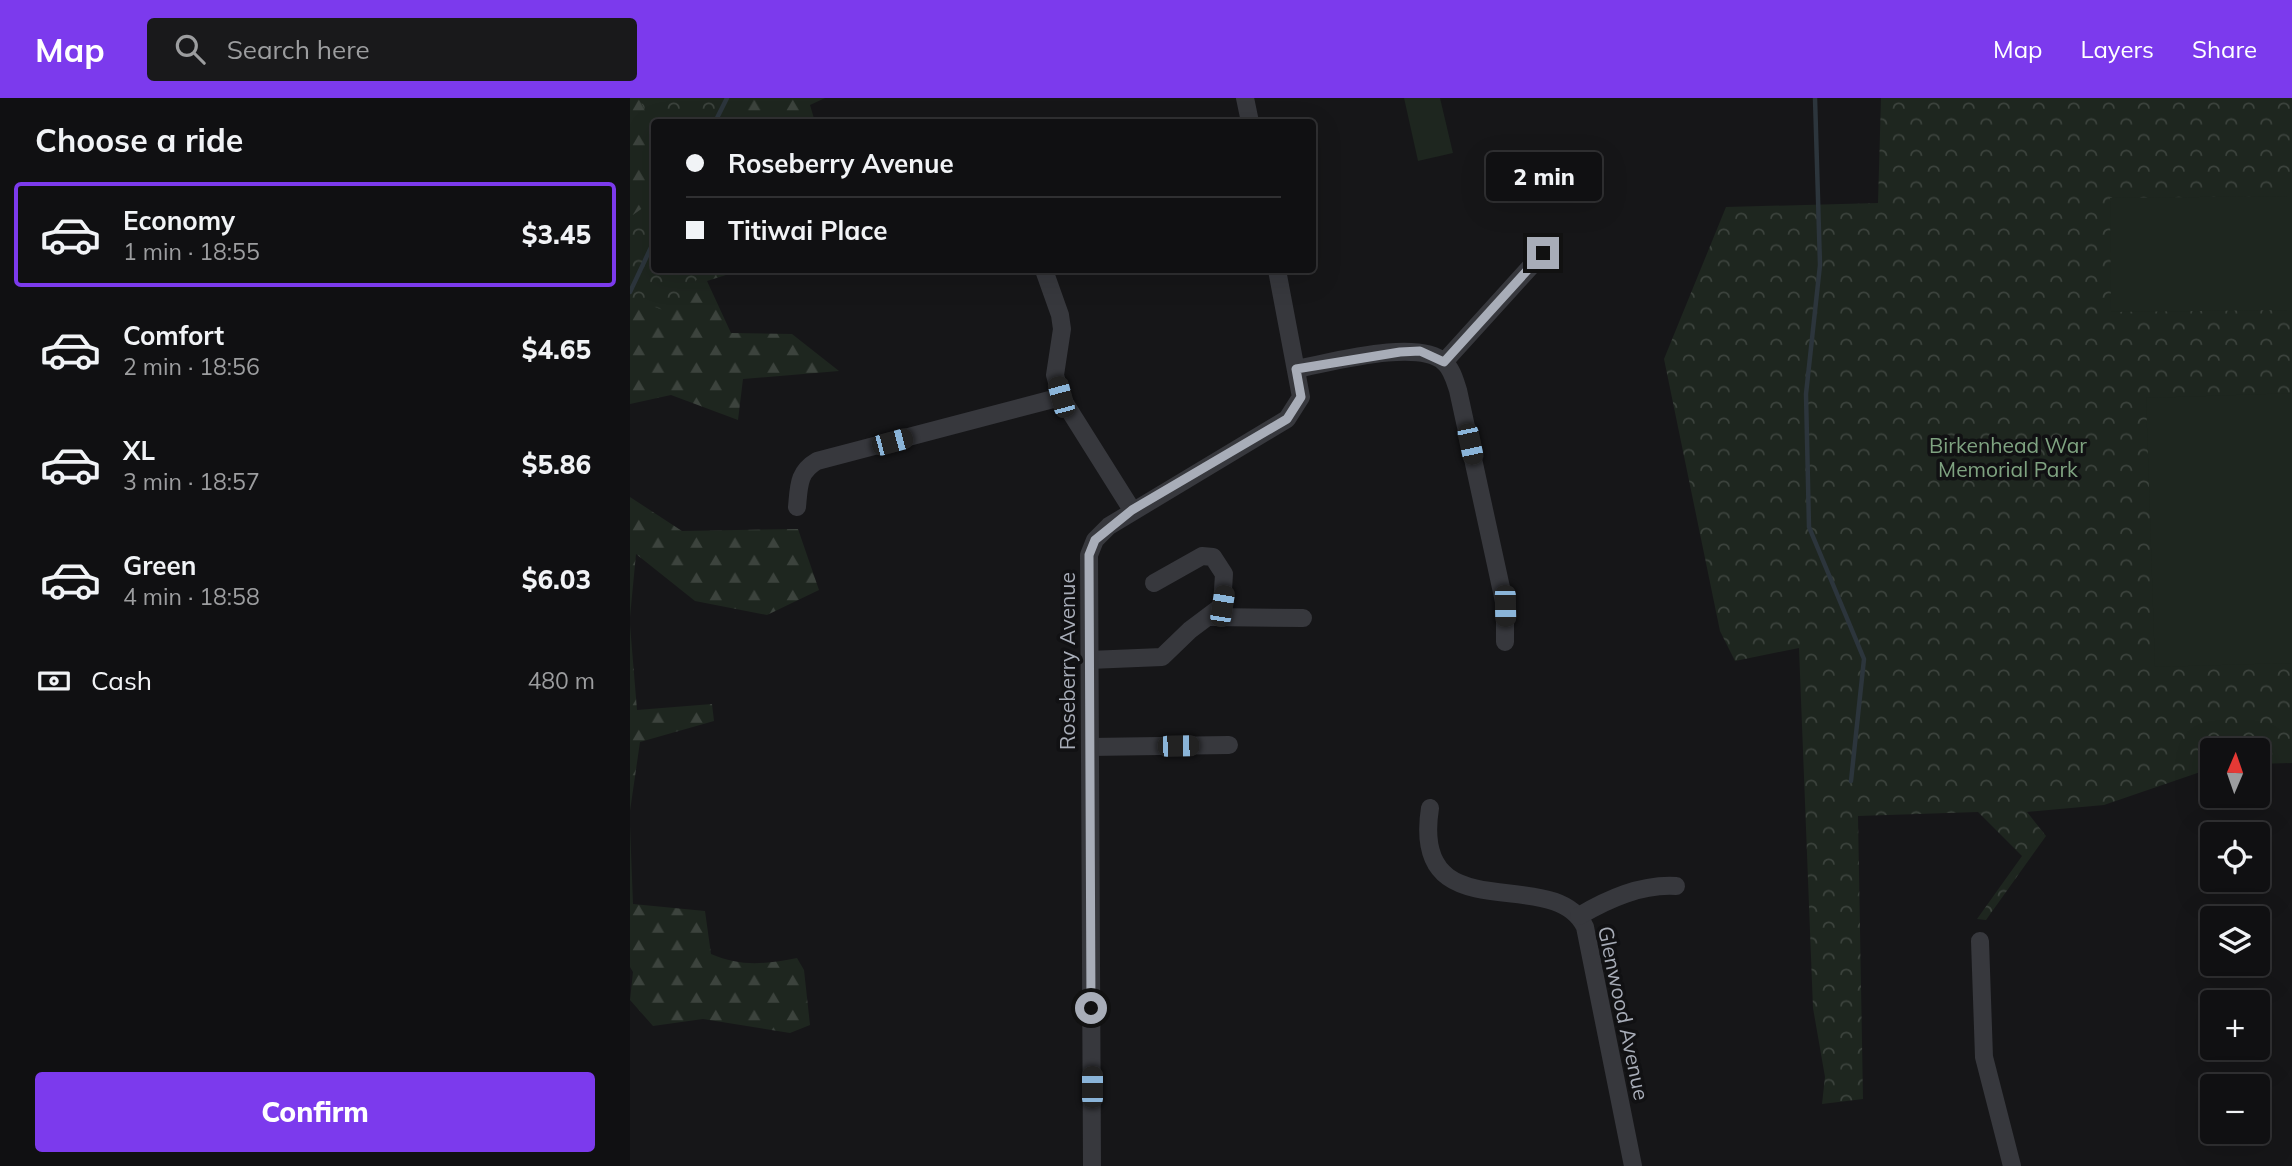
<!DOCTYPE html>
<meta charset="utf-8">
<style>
:root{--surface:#101012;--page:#19191b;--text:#f1f3f6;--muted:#9c9d9f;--line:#303032;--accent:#7c3aed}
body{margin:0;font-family:Mulish,sans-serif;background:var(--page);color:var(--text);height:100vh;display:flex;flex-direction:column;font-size:26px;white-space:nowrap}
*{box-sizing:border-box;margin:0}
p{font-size:23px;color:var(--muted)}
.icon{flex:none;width:38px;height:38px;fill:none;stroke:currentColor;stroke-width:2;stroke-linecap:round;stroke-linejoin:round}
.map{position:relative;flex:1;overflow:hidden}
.drawer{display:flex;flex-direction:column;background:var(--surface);width:630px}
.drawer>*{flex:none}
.hud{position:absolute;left:21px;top:21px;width:665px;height:154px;border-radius:7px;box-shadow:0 7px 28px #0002,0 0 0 2px var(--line);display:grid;align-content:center;height:154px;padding:0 35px;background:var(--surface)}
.needle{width:46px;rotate:2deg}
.buttons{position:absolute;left:1570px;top:640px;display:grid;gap:14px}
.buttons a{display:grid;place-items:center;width:70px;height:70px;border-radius:7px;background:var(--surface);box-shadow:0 7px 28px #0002,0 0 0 2px var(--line);font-size:35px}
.end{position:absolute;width:32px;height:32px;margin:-16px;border:9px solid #a8adb8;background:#111;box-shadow:0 0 0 4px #111}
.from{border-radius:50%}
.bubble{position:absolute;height:49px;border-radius:7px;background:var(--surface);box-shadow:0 7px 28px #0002,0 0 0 2px var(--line);font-size:23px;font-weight:800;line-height:49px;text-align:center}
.car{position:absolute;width:21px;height:42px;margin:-21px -10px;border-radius:9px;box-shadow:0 0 5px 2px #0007;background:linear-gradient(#222 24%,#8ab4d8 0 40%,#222 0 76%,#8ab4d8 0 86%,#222 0)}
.hud b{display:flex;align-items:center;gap:24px;height:66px;font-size:26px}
.hud b+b{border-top:2px solid var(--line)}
.hud i{width:18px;height:18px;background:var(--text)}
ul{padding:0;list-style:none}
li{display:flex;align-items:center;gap:21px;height:105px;margin:0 14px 10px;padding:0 21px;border:4px solid transparent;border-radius:7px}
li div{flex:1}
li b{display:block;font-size:26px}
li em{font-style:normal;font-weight:800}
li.active{border-color:var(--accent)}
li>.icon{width:63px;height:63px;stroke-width:1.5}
h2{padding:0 35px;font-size:32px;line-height:84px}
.pay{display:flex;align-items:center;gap:18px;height:77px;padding:0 35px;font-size:26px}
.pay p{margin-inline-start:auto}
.action{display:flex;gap:14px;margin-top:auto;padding:14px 35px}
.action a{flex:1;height:80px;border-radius:7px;background:var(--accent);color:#fff;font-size:28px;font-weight:800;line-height:80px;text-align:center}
header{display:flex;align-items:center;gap:42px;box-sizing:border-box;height:98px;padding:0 35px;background:var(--accent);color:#fff}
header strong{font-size:33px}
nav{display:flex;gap:38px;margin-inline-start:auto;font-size:24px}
.search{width:490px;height:63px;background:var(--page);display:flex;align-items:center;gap:18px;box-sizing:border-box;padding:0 24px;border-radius:7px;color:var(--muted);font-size:26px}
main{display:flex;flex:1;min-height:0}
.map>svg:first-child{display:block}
</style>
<header>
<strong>Map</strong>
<div class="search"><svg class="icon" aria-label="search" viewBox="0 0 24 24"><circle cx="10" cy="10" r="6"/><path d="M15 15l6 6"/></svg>Search here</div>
<nav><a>Map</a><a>Layers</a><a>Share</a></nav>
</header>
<main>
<section class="drawer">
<h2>Choose a ride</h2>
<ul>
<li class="active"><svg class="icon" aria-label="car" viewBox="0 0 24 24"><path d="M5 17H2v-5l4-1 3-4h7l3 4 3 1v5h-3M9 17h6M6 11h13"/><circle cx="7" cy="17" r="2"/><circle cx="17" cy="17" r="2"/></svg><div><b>Economy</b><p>1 min · 18:55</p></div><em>$3.45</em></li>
<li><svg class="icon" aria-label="car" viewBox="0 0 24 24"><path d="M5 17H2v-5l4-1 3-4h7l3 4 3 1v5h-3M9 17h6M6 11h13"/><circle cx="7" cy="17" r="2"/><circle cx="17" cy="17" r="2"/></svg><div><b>Comfort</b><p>2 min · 18:56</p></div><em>$4.65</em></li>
<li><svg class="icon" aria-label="car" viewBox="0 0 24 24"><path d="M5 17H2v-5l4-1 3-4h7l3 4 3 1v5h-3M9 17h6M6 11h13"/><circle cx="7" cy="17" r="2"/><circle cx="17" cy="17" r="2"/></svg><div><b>XL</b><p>3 min · 18:57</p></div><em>$5.86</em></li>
<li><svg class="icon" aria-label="car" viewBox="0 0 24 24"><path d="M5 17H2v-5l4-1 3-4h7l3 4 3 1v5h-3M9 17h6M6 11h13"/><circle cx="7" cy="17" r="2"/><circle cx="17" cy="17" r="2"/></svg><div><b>Green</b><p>4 min · 18:58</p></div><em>$6.03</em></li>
</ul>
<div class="pay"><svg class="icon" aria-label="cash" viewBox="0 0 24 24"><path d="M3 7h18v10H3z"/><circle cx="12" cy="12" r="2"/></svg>Cash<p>480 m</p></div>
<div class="action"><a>Confirm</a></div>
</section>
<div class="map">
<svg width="1662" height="1068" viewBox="0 0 1662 1068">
<defs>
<pattern id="forest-firs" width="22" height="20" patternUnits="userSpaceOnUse" patternTransform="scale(1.75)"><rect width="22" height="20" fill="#1e261f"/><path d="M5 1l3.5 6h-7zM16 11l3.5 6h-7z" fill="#3c433d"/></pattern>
<pattern id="park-crowns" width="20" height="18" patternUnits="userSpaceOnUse" patternTransform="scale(1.75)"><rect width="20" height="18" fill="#1e261f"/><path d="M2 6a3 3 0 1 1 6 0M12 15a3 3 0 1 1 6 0" fill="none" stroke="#3c433d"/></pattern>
</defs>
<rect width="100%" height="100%" fill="#161618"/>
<g fill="url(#forest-firs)">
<polygon points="0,0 195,0 180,7 185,24 24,24 24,172 112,172 77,183 101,235 162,236 209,273 113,281 108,322 41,297 0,306"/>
<polygon points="0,399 52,433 168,431 189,492 137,517 65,503 6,456 0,519"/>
<polygon points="0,527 7,612 82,606 84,623 10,644 0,713"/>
<path d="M0,728l3,78 72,7 6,43c30,13 55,10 86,4l7,12 6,55 -20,8 -87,-14 -50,7 -23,-26 3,-28 -3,-5z"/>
</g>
<g fill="url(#park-crowns)">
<polygon points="9,0 103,0 92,24 24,24 24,31"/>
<polygon points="1251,0 1662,0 1662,665 1628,666 1628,653 1582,653 1582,670 1474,707 1397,714 1416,738 1356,822 1347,821 1392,758 1348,714 1228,718 1233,1001 1192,1006 1195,979 1183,910 1169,550 1105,563 1090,533 1034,261 1096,109 1248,105"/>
<polygon points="24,102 24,172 74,172 41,215 3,201 0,206 0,119"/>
</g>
<g fill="#1e261f">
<polygon points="774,0 810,0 823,55 788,63"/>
<polygon points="1662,98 1662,212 1481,214 1480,100"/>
<polygon points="1662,295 1662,565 1525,569 1516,300"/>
</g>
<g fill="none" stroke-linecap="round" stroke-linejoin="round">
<g stroke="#2c353c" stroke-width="4.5">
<polyline points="1185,0 1190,167 1176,296 1179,429 1234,561 1221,683"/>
<polyline points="85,24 97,0"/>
<polyline points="0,194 24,143"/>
</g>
<g stroke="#37383d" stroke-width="18">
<polyline points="615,0 620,24"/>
<polyline points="414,172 430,217 432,231 425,277 431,299 502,412"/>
<polyline points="814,264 913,155"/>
<path d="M666,271c34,-6 121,-31 148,-7 8,7 11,19 14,28l47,216v36"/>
<path d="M167,409c2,-21 1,-35 20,-46l244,-64"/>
<polyline points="581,519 673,520"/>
<polyline points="459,562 532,559 560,532 592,508 594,476 583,459 572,458 524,485"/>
<polyline points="460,649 599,647"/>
<path d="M800,710c-20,127 124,54 155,119l48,239"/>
<path d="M949,818c29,-17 62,-32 97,-30"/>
<polyline points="1350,843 1354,959 1382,1068"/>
<polyline points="462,1068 459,457 465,442 479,428 657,321 671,299 647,172"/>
</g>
</g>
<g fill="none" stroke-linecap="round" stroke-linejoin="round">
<polyline stroke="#a8adb8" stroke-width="9" points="461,910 459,457 465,442 502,412 657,321 671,299 666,271 770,254 790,253 814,264 913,155"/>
</g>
<g text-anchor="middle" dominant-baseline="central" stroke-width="7" stroke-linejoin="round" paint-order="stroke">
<g font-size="21" fill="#7fa381" stroke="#111113">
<text x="1378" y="347">Birkenhead War<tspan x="1378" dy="24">Memorial Park</tspan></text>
</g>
<g font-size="21" fill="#a8adb8" stroke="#111113">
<text transform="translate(437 563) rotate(-90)">Roseberry Avenue</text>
<text transform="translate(994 915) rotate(78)">Glenwood Avenue</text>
</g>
</g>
</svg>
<div class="buttons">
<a><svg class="needle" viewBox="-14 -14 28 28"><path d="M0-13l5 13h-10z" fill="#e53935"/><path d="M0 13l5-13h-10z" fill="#9c9d9f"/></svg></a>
<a><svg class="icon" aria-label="locate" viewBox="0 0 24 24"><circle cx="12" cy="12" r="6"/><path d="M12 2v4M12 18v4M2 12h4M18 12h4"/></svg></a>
<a><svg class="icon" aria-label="layers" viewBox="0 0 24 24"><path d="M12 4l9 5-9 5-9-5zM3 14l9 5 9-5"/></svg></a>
<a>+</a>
<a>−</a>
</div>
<i class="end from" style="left:461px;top:910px"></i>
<i class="end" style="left:913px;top:155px"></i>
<div class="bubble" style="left:856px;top:54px;width:116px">2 min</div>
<i class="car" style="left:431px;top:299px;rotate:345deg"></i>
<i class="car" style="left:262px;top:344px;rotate:75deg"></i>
<i class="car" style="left:840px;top:346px;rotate:168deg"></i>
<i class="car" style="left:592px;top:508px;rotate:9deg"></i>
<i class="car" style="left:875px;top:508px;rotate:179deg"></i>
<i class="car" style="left:548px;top:648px;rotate:89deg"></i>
<i class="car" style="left:462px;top:989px;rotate:0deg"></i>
<div class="hud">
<b><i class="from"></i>Roseberry Avenue</b>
<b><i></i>Titiwai Place</b>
</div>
</div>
</main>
